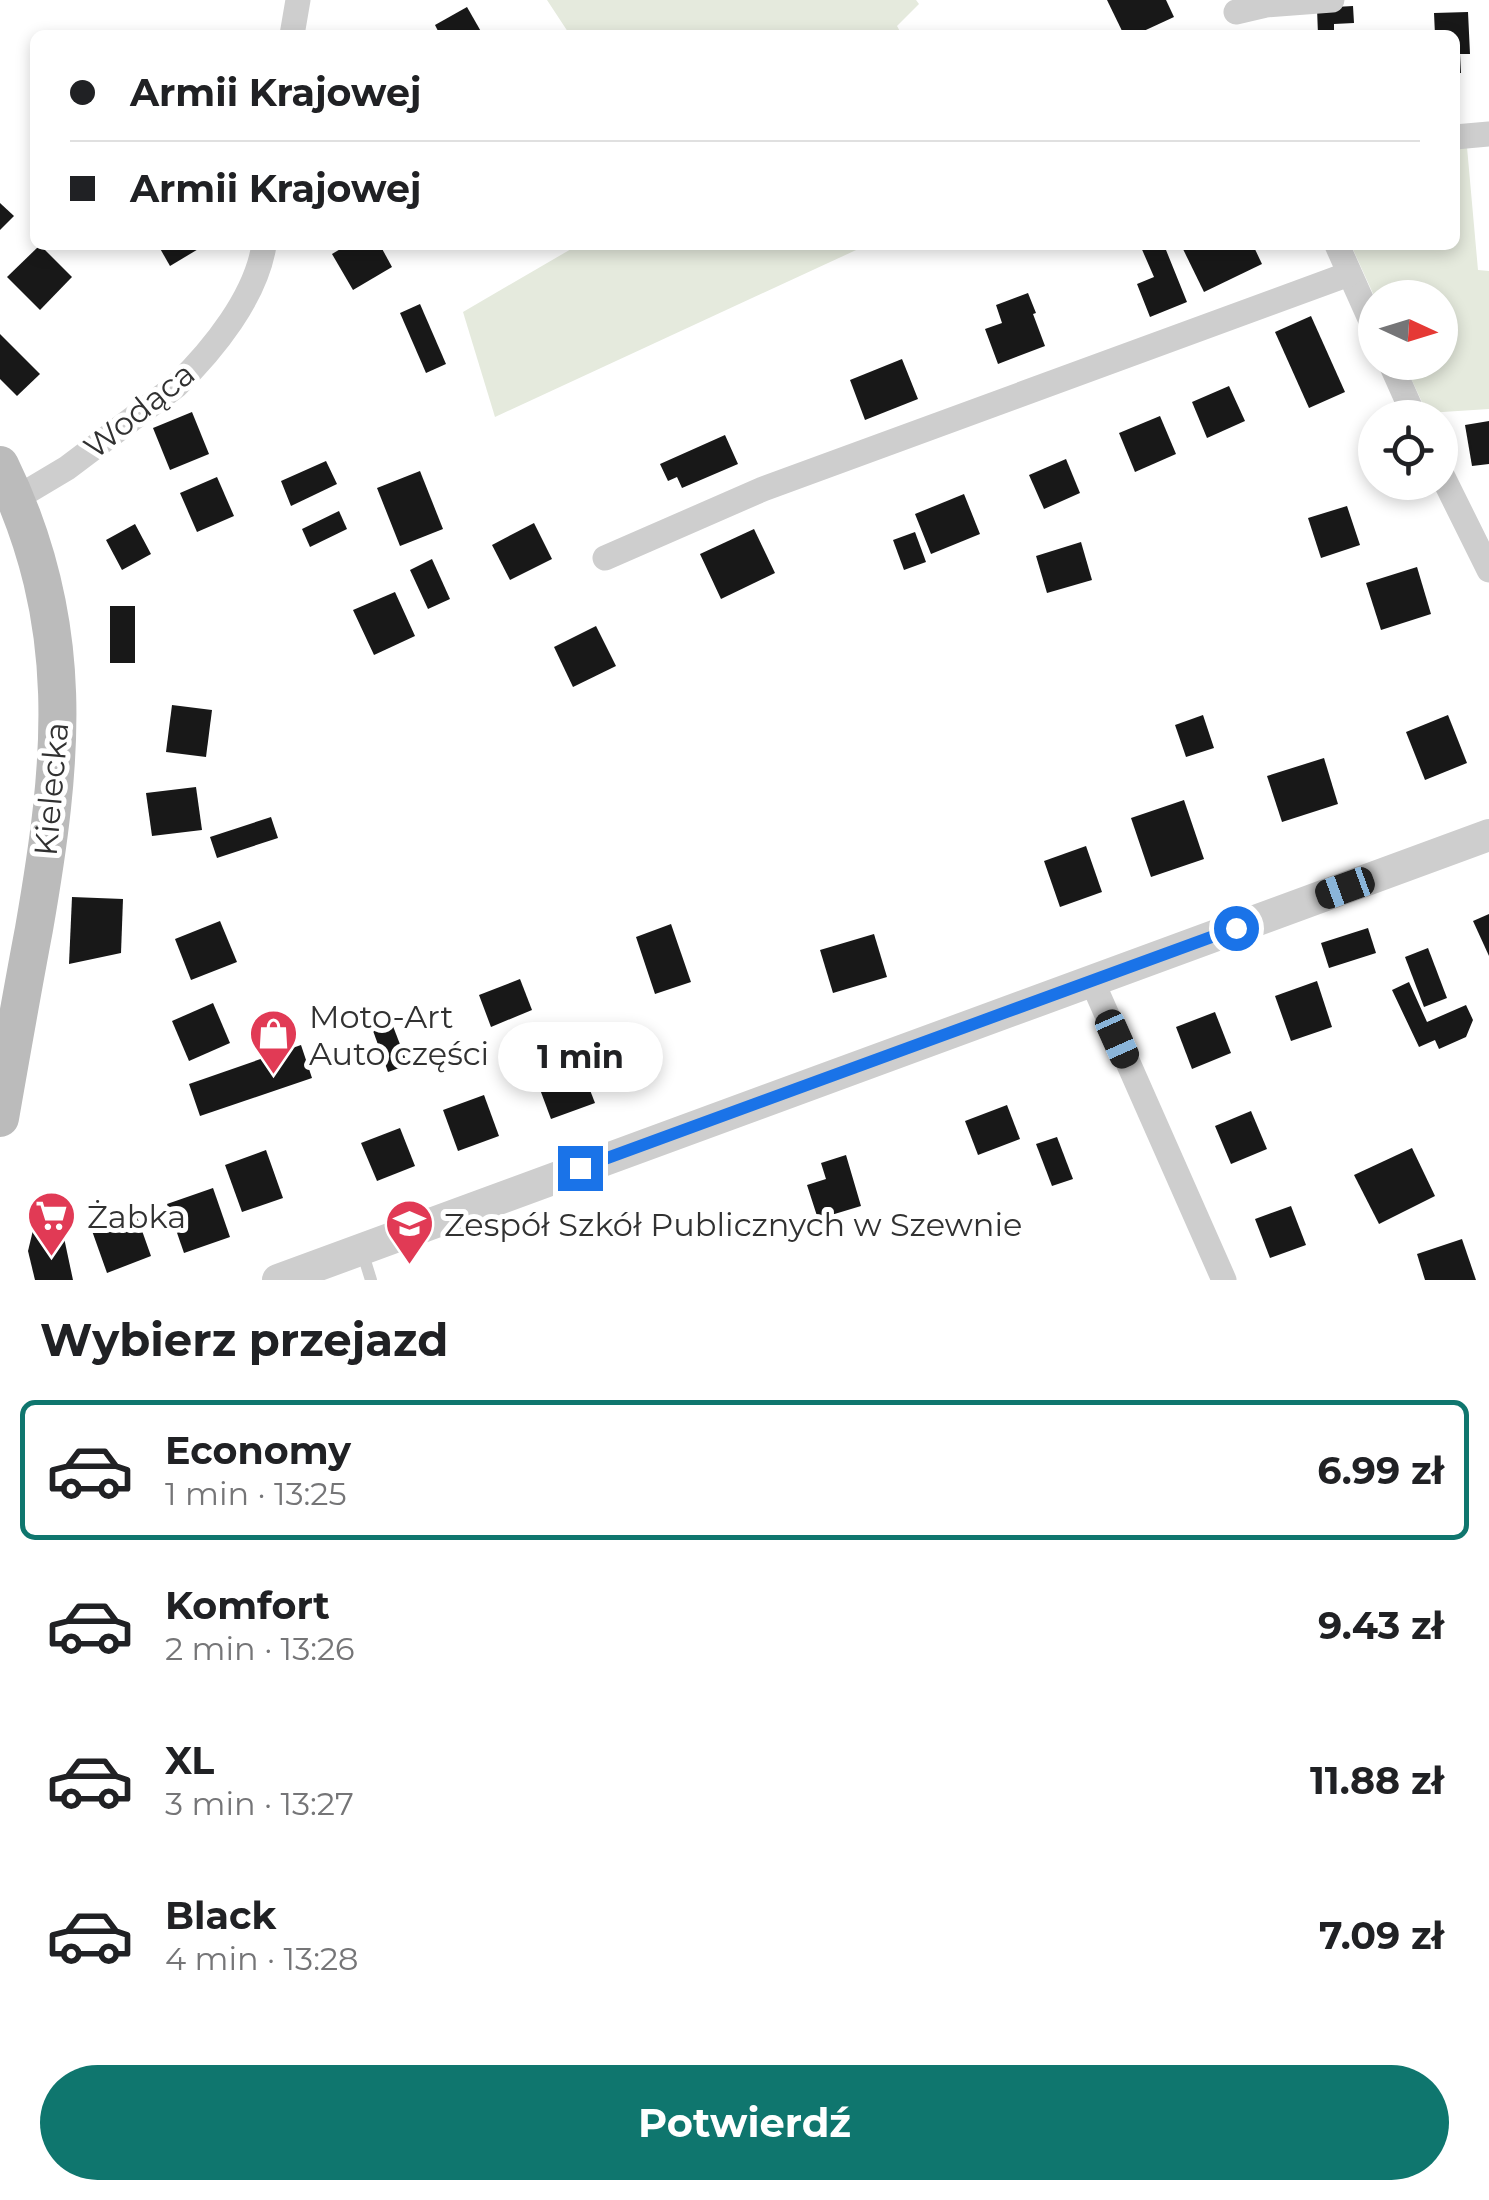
<!DOCTYPE html>
<html lang="pl">
<meta charset="utf-8">
<style>
:root{--surface:#fff;--page:#f2f2f2;--text:#202124;--muted:#757577;--line:#e0e0e0;--accent:#0f766e}
body{margin:0;font-family:Montserrat,sans-serif;background:var(--page);color:var(--text);height:100vh;display:flex;flex-direction:column;font-size:38px;white-space:nowrap}
*{box-sizing:border-box;margin:0}
p{font-size:32px;color:var(--muted)}
.icon{flex:none;width:55px;height:55px;fill:none;stroke:currentColor;stroke-width:2;stroke-linecap:round;stroke-linejoin:round}
.map{position:relative;height:1280px;overflow:hidden}
.drawer{display:flex;flex-direction:column;background:var(--surface);flex:1}
.drawer>*{flex:none}
.guide{position:absolute;left:30px;top:30px;width:1430px;height:220px;border-radius:15px;box-shadow:0 5px 15px #0003;display:grid;align-content:center;height:220px;padding:0 40px;background:var(--surface)}
.needle{width:65px;rotate:94deg}
.tools{position:absolute;left:1358px;top:280px;display:grid;gap:20px}
.tools a{display:grid;place-items:center;width:100px;height:100px;border-radius:50%;background:var(--surface);box-shadow:0 5px 15px #0003;font-size:50px}
.end{position:absolute;width:45px;height:45px;margin:-22px;border:12px solid #1a73e8;background:#fff;box-shadow:0 0 0 5px #fff}
.from{border-radius:50%}
.bubble{position:absolute;height:70px;border-radius:35px;background:var(--surface);box-shadow:0 5px 15px #0003;font-size:32px;font-weight:700;line-height:70px;text-align:center}
.car{position:absolute;width:30px;height:60px;margin:-30px -15px;border-radius:12px;box-shadow:0 0 8px 2px #0007;background:linear-gradient(#222 24%,#8ab4d8 0 40%,#222 0 76%,#8ab4d8 0 86%,#222 0)}
.guide b{display:flex;align-items:center;gap:35px;height:95px;font-size:38px}
.guide b+b{border-top:2px solid var(--line)}
.guide i{width:25px;height:25px;background:var(--text)}
ul{padding:0;list-style:none}
li{display:flex;align-items:center;gap:30px;height:140px;margin:0 20px 15px;padding:0 20px;border:5px solid transparent;border-radius:15px}
li div{flex:1}
li b{display:block;font-size:38px}
li em{font-style:normal;font-weight:700}
li.on{border-color:var(--accent)}
li>.icon{width:90px;height:90px;stroke-width:1.5}
h2{padding:0 40px;font-size:45px;line-height:120px}
.action{display:flex;gap:20px;margin-top:auto;padding:20px 40px}
.action a{flex:1;height:115px;border-radius:60px;background:var(--accent);color:#fff;font-size:40px;font-weight:700;line-height:115px;text-align:center}
.map>svg:first-child{display:block}
</style>
<div class="map">
<svg width="1489" height="1280" viewBox="0 0 1489 1280">
<rect width="100%" height="100%" fill="#fff"/>
<g fill="#e5eadd">
<polygon points="547,0 916,0 919,4 897,26 902,35 570,35"/>
<polygon points="1466,136 1478,270 1489,271 1489,409 1427,413 1404,363 1440,362 1440,298 1375,298 1351,245 1455,245 1455,137"/>
<polygon points="578,245 867,245 495,417 463,312"/>
</g>
<g fill="#181818">
<polygon points="1107,0 1166,0 1174,17 1135,35 1124,35"/>
<polygon points="1353,6 1354,23 1334,24 1334,35 1318,35 1317,8"/>
<polygon points="467,7 483,35 440,35 435,25"/>
<polygon points="1468,12 1470,54 1460,54 1461,73 1455,73 1455,35 1435,35 1434,13"/>
<polygon points="0,203 14,216 0,230"/>
<polygon points="40,245 72,277 40,310 7,277"/>
<polygon points="158,245 205,245 170,266"/>
<polygon points="347,245 380,245 392,267 353,290 332,254"/>
<polygon points="1140,245 1164,245 1187,302 1150,317 1137,284 1154,277"/>
<polygon points="1187,245 1253,245 1262,264 1204,292 1182,247"/>
<polygon points="1028,293 1036,313 1033,314 1045,346 998,364 985,329 1002,323 996,305"/>
<polygon points="420,304 446,364 426,373 400,313"/>
<polygon points="1311,316 1345,392 1309,408 1275,332"/>
<polygon points="0,334 40,374 17,396 0,379"/>
<polygon points="902,359 918,399 865,420 850,380"/>
<polygon points="1229,386 1245,421 1207,438 1192,402"/>
<polygon points="192,412 209,454 170,470 153,428"/>
<polygon points="1160,416 1176,454 1135,472 1119,433"/>
<polygon points="1489,421 1489,464 1472,466 1465,425"/>
<polygon points="725,435 738,464 682,488 677,477 668,481 660,464"/>
<polygon points="1066,459 1080,493 1044,509 1029,475"/>
<polygon points="326,461 337,484 291,506 281,481"/>
<polygon points="420,471 443,529 400,546 377,488"/>
<polygon points="217,477 234,516 197,532 180,493"/>
<polygon points="964,494 980,534 931,554 915,514"/>
<polygon points="1347,506 1360,545 1321,558 1308,518"/>
<polygon points="339,511 347,529 310,547 302,529"/>
<polygon points="534,523 552,559 510,580 492,545"/>
<polygon points="135,524 151,554 122,570 106,540"/>
<polygon points="754,529 775,573 721,599 700,554"/>
<polygon points="915,532 926,562 904,570 893,540"/>
<polygon points="1081,542 1092,580 1047,593 1036,556"/>
<polygon points="432,559 450,599 428,609 410,570"/>
<polygon points="1417,567 1431,614 1381,630 1366,583"/>
<polygon points="395,592 415,636 374,655 353,610"/>
<rect x="110" y="606" width="25" height="57"/>
<polygon points="596,626 616,666 573,687 554,647"/>
<polygon points="172,705 212,710 206,757 166,752"/>
<polygon points="1203,715 1214,748 1186,757 1175,725"/>
<polygon points="1448,715 1467,763 1425,780 1406,732"/>
<polygon points="1324,758 1338,804 1282,822 1267,776"/>
<polygon points="196,787 202,830 152,836 146,793"/>
<polygon points="1184,800 1204,859 1151,877 1131,818"/>
<polygon points="271,817 278,838 217,858 210,837"/>
<polygon points="1086,846 1102,892 1060,907 1044,861"/>
<polygon points="72,897 123,899 121,953 69,964"/>
<polygon points="1489,914 1489,956 1473,921"/>
<polygon points="220,921 237,962 191,980 175,939"/>
<polygon points="671,924 691,982 655,994 636,937"/>
<polygon points="1368,928 1376,953 1329,968 1321,943"/>
<polygon points="874,934 887,977 833,993 820,950"/>
<polygon points="1428,948 1447,998 1424,1007 1405,957"/>
<polygon points="520,979 532,1010 491,1027 479,995"/>
<polygon points="1317,981 1332,1027 1291,1041 1275,996"/>
<polygon points="1409,982 1427,1022 1466,1005 1473,1020 1466,1037 1439,1049 1435,1040 1419,1047 1392,990"/>
<polygon points="213,1003 230,1043 189,1061 172,1021"/>
<polygon points="1215,1012 1231,1053 1192,1069 1176,1027"/>
<polygon points="391,1021 408,1065 388,1072 372,1028"/>
<polygon points="301,1045 312,1078 200,1116 189,1084"/>
<polygon points="578,1059 595,1103 551,1119 535,1076"/>
<polygon points="484,1095 499,1136 458,1151 443,1110"/>
<polygon points="1007,1105 1020,1139 978,1155 965,1121"/>
<polygon points="1251,1111 1267,1149 1231,1164 1215,1126"/>
<polygon points="400,1128 415,1166 377,1181 361,1143"/>
<polygon points="1057,1137 1073,1179 1052,1186 1036,1144"/>
<polygon points="1412,1148 1435,1196 1379,1224 1354,1175"/>
<polygon points="266,1150 283,1198 242,1212 225,1165"/>
<polygon points="846,1155 861,1206 818,1219 807,1185 826,1179 821,1163"/>
<polygon points="213,1188 230,1237 184,1253 167,1204"/>
<polygon points="1291,1206 1306,1245 1270,1258 1255,1219"/>
<polygon points="135,1211 151,1256 107,1273 91,1228"/>
<polygon points="60,1219 73,1280 35,1280 28,1251 34,1226"/>
<polygon points="1462,1239 1476,1280 1425,1280 1417,1254"/>
</g>
<g fill="none" stroke-linecap="round" stroke-linejoin="round">
<polyline stroke="#cecece" stroke-width="12" points="362,1251 371,1280"/>
<g stroke="#cecece" stroke-width="25">
<polyline points="1236,12 1266,5 1332,0"/>
<polyline points="292,35 298,0"/>
<polyline points="1455,137 1489,134"/>
<polyline points="1337,245 1375,330"/>
<polyline points="1390,362 1415,418"/>
<polyline points="1440,471 1489,570"/>
<path d="M15,499l52,-31 109,-82c37,-36 80,-89 88,-141"/>
<polyline points="605,558 763,489 1349,274"/>
<polyline points="1092,981 1224,1280"/>
</g>
<polyline stroke="#cecece" stroke-width="32" points="278,1280 1489,835"/>
<path stroke="#bbb" stroke-width="38" d="M0,465c78,159 63,297 34,464 -12,63 -23,126 -34,189"/>
</g>
<g fill="none" stroke-linecap="round" stroke-linejoin="round">
<polyline stroke="#1a73e8" stroke-width="12" points="580,1168 1236,928"/>
</g>
<defs>
<symbol id="shop-pin" viewBox="-11 -11 22 30"><path d="M0 17L-7.5 6A9.5 9.5 0 1 1 7.5 6Z" fill="#e13a55" stroke="#fff"/><path d="M-5-2.5h2.3a2.7 3.5 0 0 1 5.4 0H5L5.5 6h-11ZM-1.5-2.5h3a1.5 2.3 0 0 0-3 0Z" fill="#fff"/></symbol>
<symbol id="supermarket-pin" viewBox="-11 -11 22 30"><path d="M0 17L-7.5 6A9.5 9.5 0 1 1 7.5 6Z" fill="#e13a55" stroke="#fff"/><path d="M-6-5.5h2.5l.6 2H6L4.5 2H-2.5L-4.4-4H-6ZM-1.5 3.2a1.3 1.3 0 1 0 .1 0ZM3 3.2a1.3 1.3 0 1 0 .1 0Z" fill="#fff"/></symbol>
<symbol id="school-pin" viewBox="-11 -11 22 30"><path d="M0 17L-7.5 6A9.5 9.5 0 1 1 7.5 6Z" fill="#e13a55" stroke="#fff"/><path d="M0-5L7-2L0 1L-7-2ZM-4 1L0 2.5L4 1V4Q0 6-4 4Z" fill="#fff"/></symbol>
</defs>
<g fill-rule="evenodd">
<use href="#shop-pin" x="246" y="1006" width="55" height="75"/>
<use href="#supermarket-pin" x="24" y="1188" width="55" height="75"/>
<use href="#school-pin" x="382" y="1196" width="55" height="75"/>
</g>
<g text-anchor="middle" dominant-baseline="central" stroke-width="10" stroke-linejoin="round" paint-order="stroke">
<g font-size="32" fill="#313131" stroke="#fff">
<text transform="translate(139 410) rotate(-39)">Wodąca</text>
<text transform="translate(51 789) rotate(-85)">Kielecka</text>
</g>
<g font-size="32" fill="#313131" stroke="#fff" text-anchor="start">
<text x="309" y="1016">Moto-Art<tspan x="309" dy="37">Auto części</tspan></text>
<text x="87" y="1216">Żabka</text>
<text x="444" y="1224">Zespół Szkół Publicznych w Szewnie</text>
</g>
</g>
</svg>
<div class="tools">
<a><svg class="needle" viewBox="-14 -14 28 28"><path d="M0-13l5 13h-10z" fill="#e53935"/><path d="M0 13l5-13h-10z" fill="#757577"/></svg></a>
<a><svg class="icon" aria-label="locate" viewBox="0 0 24 24"><circle cx="12" cy="12" r="6"/><path d="M12 2v4M12 18v4M2 12h4M18 12h4"/></svg></a>
</div>
<i class="end from" style="left:1236px;top:928px"></i>
<i class="end" style="left:580px;top:1168px"></i>
<div class="bubble" style="left:498px;top:1022px;width:165px">1 min</div>
<i class="car" style="left:1345px;top:888px;rotate:250deg"></i>
<i class="car" style="left:1117px;top:1039px;rotate:156deg"></i>
<div class="guide">
<b><i class="from"></i>Armii Krajowej</b>
<b><i></i>Armii Krajowej</b>
</div>
</div>
<section class="drawer">
<h2>Wybierz przejazd</h2>
<ul>
<li class="on"><svg class="icon" aria-label="car" viewBox="0 0 24 24"><path d="M5 17H2v-5l4-1 3-4h7l3 4 3 1v5h-3M9 17h6M6 11h13"/><circle cx="7" cy="17" r="2"/><circle cx="17" cy="17" r="2"/></svg><div><b>Economy</b><p>1 min · 13:25</p></div><em>6.99 zł</em></li>
<li><svg class="icon" aria-label="car" viewBox="0 0 24 24"><path d="M5 17H2v-5l4-1 3-4h7l3 4 3 1v5h-3M9 17h6M6 11h13"/><circle cx="7" cy="17" r="2"/><circle cx="17" cy="17" r="2"/></svg><div><b>Komfort</b><p>2 min · 13:26</p></div><em>9.43 zł</em></li>
<li><svg class="icon" aria-label="car" viewBox="0 0 24 24"><path d="M5 17H2v-5l4-1 3-4h7l3 4 3 1v5h-3M9 17h6M6 11h13"/><circle cx="7" cy="17" r="2"/><circle cx="17" cy="17" r="2"/></svg><div><b>XL</b><p>3 min · 13:27</p></div><em>11.88 zł</em></li>
<li><svg class="icon" aria-label="car" viewBox="0 0 24 24"><path d="M5 17H2v-5l4-1 3-4h7l3 4 3 1v5h-3M9 17h6M6 11h13"/><circle cx="7" cy="17" r="2"/><circle cx="17" cy="17" r="2"/></svg><div><b>Black</b><p>4 min · 13:28</p></div><em>7.09 zł</em></li>
</ul>
<div class="action"><a>Potwierdź</a></div>
</section>
